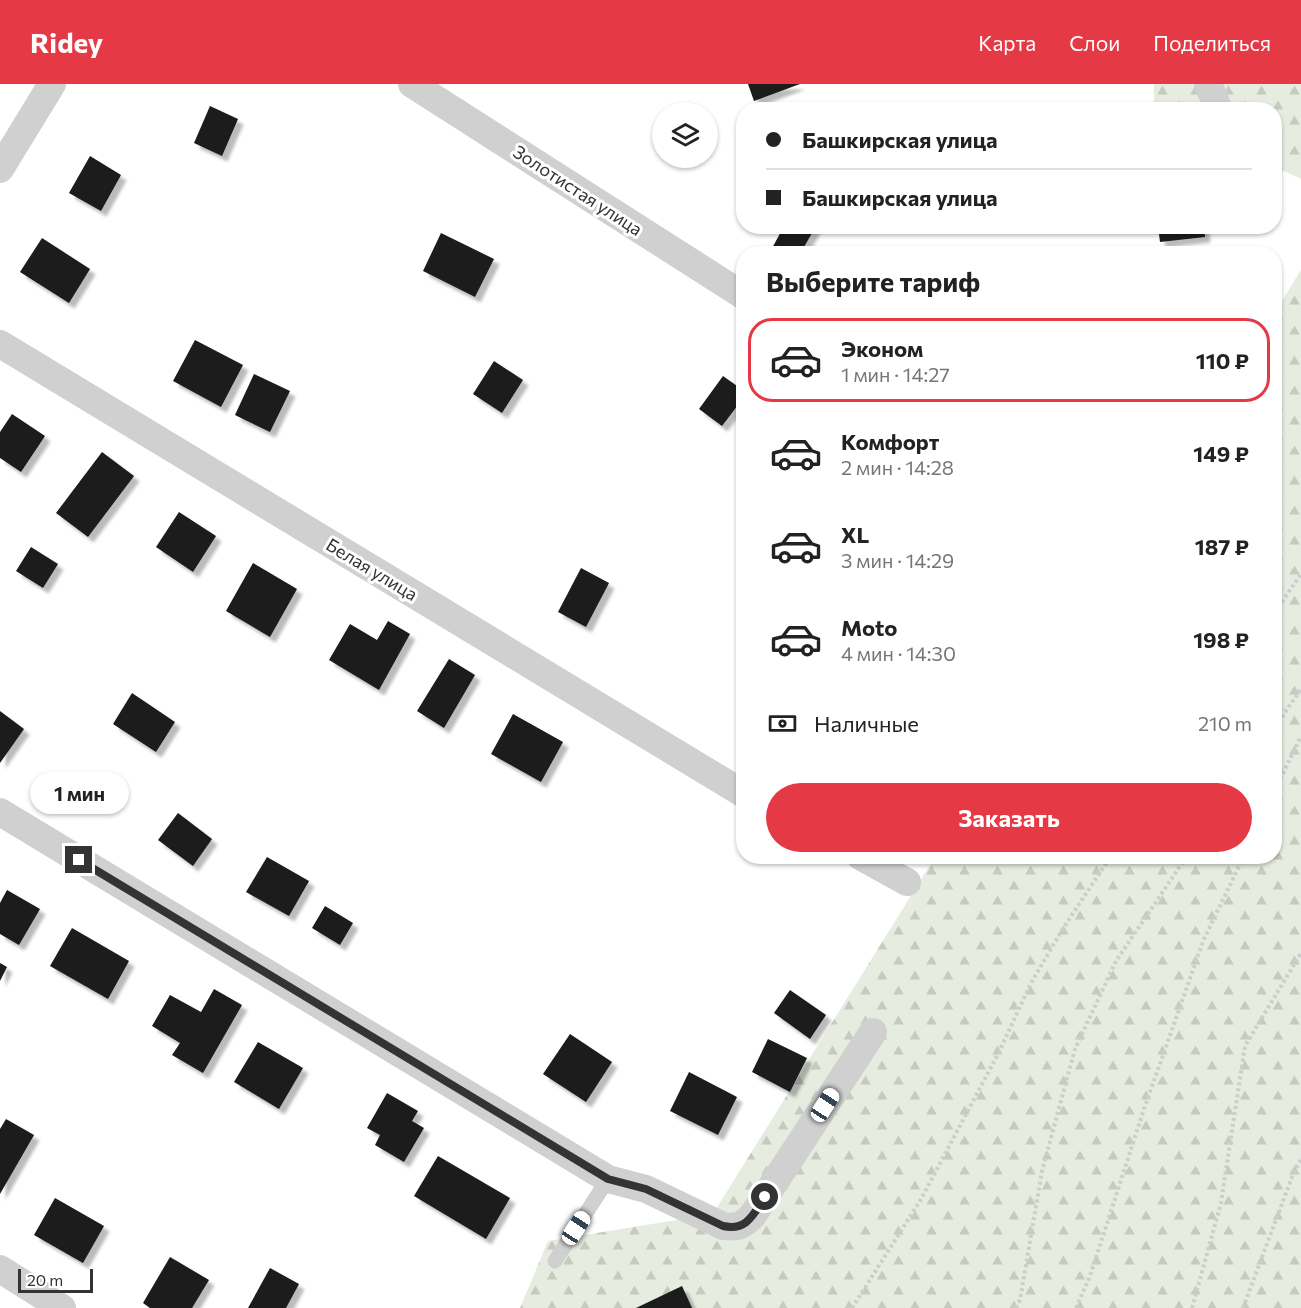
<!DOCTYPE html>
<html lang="ru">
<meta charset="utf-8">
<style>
:root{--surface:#fff;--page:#f6f6f6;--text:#222;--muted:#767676;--line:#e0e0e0;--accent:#e63946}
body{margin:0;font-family:Commissioner,sans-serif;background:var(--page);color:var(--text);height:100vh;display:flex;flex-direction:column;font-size:22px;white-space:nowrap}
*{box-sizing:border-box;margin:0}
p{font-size:20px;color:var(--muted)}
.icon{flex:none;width:33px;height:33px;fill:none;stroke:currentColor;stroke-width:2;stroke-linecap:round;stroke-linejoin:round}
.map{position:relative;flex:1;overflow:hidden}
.panel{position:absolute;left:736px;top:162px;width:546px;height:618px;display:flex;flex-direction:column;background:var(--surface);border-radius:24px;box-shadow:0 2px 4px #0004}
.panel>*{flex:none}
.top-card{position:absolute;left:736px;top:18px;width:546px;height:132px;border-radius:24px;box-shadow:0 2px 4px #0004;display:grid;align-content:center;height:132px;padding:0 30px;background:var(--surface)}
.fabs{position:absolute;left:652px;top:18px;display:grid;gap:12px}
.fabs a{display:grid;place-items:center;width:66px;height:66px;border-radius:50%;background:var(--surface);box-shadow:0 2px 4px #0004;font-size:30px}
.scale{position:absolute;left:18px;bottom:15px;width:75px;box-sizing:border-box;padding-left:6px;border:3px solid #333;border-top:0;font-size:16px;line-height:21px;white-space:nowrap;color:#333;-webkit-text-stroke:4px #fff;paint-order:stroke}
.end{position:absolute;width:27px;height:27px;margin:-14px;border:8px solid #333;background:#fff;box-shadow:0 0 0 3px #fff}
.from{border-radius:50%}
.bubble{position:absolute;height:42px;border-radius:21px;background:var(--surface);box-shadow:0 2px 4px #0004;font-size:20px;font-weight:700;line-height:42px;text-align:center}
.car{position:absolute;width:18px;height:36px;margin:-18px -9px;border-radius:8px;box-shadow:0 0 4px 2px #0007;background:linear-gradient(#fff 24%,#345 0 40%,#fff 0 76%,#345 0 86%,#fff 0)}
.top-card b{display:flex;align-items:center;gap:21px;height:57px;font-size:22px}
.top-card b+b{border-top:2px solid var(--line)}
.top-card i{width:15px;height:15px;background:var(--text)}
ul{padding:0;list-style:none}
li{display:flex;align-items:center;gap:18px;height:84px;margin:0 12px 9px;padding:0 18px;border:3px solid transparent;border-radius:24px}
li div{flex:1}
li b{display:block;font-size:22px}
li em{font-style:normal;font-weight:700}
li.on{border-color:var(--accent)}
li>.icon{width:54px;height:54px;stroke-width:1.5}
h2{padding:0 30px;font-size:27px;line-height:72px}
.pay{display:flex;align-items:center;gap:15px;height:66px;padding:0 30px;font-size:22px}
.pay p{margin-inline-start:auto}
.button{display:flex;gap:12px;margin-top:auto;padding:12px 30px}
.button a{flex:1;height:69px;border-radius:36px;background:var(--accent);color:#fff;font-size:24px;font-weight:700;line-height:69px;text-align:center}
header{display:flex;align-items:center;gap:36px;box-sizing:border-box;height:84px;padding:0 30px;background:var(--accent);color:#fff}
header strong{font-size:28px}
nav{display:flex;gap:33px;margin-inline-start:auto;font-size:21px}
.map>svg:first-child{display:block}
</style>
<header>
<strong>Ridey</strong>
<nav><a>Карта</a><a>Слои</a><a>Поделиться</a></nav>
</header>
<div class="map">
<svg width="1301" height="1224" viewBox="0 0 1301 1224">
<defs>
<pattern id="forest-firs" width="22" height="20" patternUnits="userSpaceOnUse" patternTransform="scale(1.5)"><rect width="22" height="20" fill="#e6ecdf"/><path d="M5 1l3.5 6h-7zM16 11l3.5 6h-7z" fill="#c6cbc0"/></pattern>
<filter id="shadow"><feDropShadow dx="5.5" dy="5.5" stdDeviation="1.5" flood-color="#0004"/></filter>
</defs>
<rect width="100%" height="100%" fill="#fff"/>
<g fill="url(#forest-firs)">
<polygon points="1154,0 1301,0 1301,95 1275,83 1275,26 1154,25"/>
<polygon points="1301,186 1301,1224 520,1224 548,1157 713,1130 935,773 1275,772 1275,228"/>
</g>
<g fill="#1a1a1a" filter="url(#shadow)">
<polygon points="748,0 800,0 754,17"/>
<polygon points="210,22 238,35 222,72 194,59"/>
<polygon points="90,72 121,91 101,127 69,109"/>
<polygon points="784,142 816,142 800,170 772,170 770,168"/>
<polygon points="1158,142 1204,142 1205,153 1160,158"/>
<polygon points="441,149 494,175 475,213 423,187"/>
<polygon points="42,154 90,185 69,219 20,188"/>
<polygon points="195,256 243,281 221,323 173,297"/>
<polygon points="494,277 523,296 502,329 473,310"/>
<polygon points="254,290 290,307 270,348 235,331"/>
<polygon points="723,292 744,307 744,313 722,342 699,325"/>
<polygon points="12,330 45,352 21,388 0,374 0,348"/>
<polygon points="102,368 134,392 88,453 56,429"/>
<polygon points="179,428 216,452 193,488 156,463"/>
<polygon points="31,463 58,480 43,504 16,487"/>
<polygon points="253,479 297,505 270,553 226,527"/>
<polygon points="581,484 609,499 586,543 558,528"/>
<polygon points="388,537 410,550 379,606 329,576 350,540 377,556"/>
<polygon points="449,575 475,591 444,644 417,627"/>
<polygon points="132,609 175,638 156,668 113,640"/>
<polygon points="0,627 24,645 0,679"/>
<polygon points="513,630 563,658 541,698 491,670"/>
<polygon points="178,729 212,755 193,782 158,756"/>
<polygon points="267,773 309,797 289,832 246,808"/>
<polygon points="7,806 40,825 19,861 0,850 0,819"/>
<polygon points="325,822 353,839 340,861 312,844"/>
<polygon points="72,844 129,877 108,915 50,882"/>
<polygon points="0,879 7,883 0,897"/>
<polygon points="214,905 242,921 203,989 172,971 180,959 152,942 170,911 201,928"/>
<polygon points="790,906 826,931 810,955 774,929"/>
<polygon points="570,950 612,978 586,1018 543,990"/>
<polygon points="768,955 807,974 790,1008 752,988"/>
<polygon points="258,958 303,984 279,1025 234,998"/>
<polygon points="689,988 737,1013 718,1051 670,1027"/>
<polygon points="387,1009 418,1027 412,1037 424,1044 404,1078 375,1061 380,1051 367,1044"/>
<polygon points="6,1035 34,1051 0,1110 0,1045"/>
<polygon points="438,1072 510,1114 486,1155 414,1112"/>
<polygon points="55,1114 104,1142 83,1179 34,1151"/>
<polygon points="170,1173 209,1196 192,1224 150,1224 143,1219"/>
<polygon points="270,1184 299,1200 286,1224 248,1224"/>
<polygon points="682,1202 692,1224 636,1224"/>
</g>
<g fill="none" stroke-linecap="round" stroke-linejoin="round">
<g stroke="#cdcdcd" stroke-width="4" stroke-dasharray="3 3" stroke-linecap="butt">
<polyline points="1275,528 1301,490"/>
<polyline points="1275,643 1301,605"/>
<polyline points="1275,706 1301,652"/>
<polyline points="852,1224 920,1117 999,968 1031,899 1062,846 1111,772"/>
<polyline points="1016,1224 1020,1216 1042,1087 1075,965 1116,877 1187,772"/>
<polyline points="1076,1224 1090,1192 1144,1025 1204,855 1244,772"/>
<polyline points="1192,1224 1221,1119 1245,962 1301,869"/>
<polyline points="1243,1224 1295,1085 1301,1076"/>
</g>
<polyline stroke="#d0d0d0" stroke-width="15" points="555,1177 608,1095"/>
<g stroke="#d0d0d0" stroke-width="28">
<polyline points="412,0 744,212"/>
<polyline points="1208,0 1219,26"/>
<polyline points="0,85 52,0"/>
<polyline points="0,260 744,710"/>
<path d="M0,728l608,367 38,10 77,37c14,2 20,0 30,-11l120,-183"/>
<polyline points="860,772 907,798"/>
<polyline points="0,1185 62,1224"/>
</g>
</g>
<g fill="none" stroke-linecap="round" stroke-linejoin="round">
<path stroke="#333" stroke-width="8" d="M79,776l529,319 38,10 77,37c24,5 30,-11 42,-29"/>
</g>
<g text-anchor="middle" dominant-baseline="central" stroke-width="6" stroke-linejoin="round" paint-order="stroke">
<g font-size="18" fill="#333" stroke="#fff">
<text transform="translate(578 106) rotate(33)">Золотистая улица</text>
<text transform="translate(372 485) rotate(31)">Белая улица</text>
</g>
</g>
</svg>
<div class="fabs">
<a><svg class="icon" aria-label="layers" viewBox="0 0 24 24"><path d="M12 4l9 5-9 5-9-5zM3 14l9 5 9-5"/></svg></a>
</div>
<div class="scale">20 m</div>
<i class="end from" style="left:765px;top:1113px"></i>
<i class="end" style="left:79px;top:776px"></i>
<div class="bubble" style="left:30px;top:688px;width:99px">1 мин</div>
<i class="car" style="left:825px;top:1021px;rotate:33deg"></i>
<i class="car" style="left:576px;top:1144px;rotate:33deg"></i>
<div class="top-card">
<b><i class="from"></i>Башкирская улица</b>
<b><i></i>Башкирская улица</b>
</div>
<section class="panel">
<h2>Выберите тариф</h2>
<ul>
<li class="on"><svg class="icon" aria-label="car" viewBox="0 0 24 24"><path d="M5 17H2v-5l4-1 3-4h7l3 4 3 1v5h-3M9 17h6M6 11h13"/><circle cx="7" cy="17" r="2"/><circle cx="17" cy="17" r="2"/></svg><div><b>Эконом</b><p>1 мин · 14:27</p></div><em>110 ₽</em></li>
<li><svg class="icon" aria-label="car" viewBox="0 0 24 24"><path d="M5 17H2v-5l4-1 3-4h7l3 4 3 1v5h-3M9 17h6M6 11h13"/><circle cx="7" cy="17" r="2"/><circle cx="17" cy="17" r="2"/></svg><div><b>Комфорт</b><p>2 мин · 14:28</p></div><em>149 ₽</em></li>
<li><svg class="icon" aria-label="car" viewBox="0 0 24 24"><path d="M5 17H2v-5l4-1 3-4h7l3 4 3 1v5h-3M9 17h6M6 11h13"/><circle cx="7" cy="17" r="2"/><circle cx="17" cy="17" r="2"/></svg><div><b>XL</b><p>3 мин · 14:29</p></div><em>187 ₽</em></li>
<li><svg class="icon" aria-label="car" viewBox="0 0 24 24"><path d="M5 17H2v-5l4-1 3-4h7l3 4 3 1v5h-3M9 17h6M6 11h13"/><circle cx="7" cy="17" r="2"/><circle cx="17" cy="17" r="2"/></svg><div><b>Moto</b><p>4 мин · 14:30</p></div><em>198 ₽</em></li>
</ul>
<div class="pay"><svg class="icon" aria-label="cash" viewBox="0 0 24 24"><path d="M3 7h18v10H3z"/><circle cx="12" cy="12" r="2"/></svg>Наличные<p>210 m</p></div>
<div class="button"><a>Заказать</a></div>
</section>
</div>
